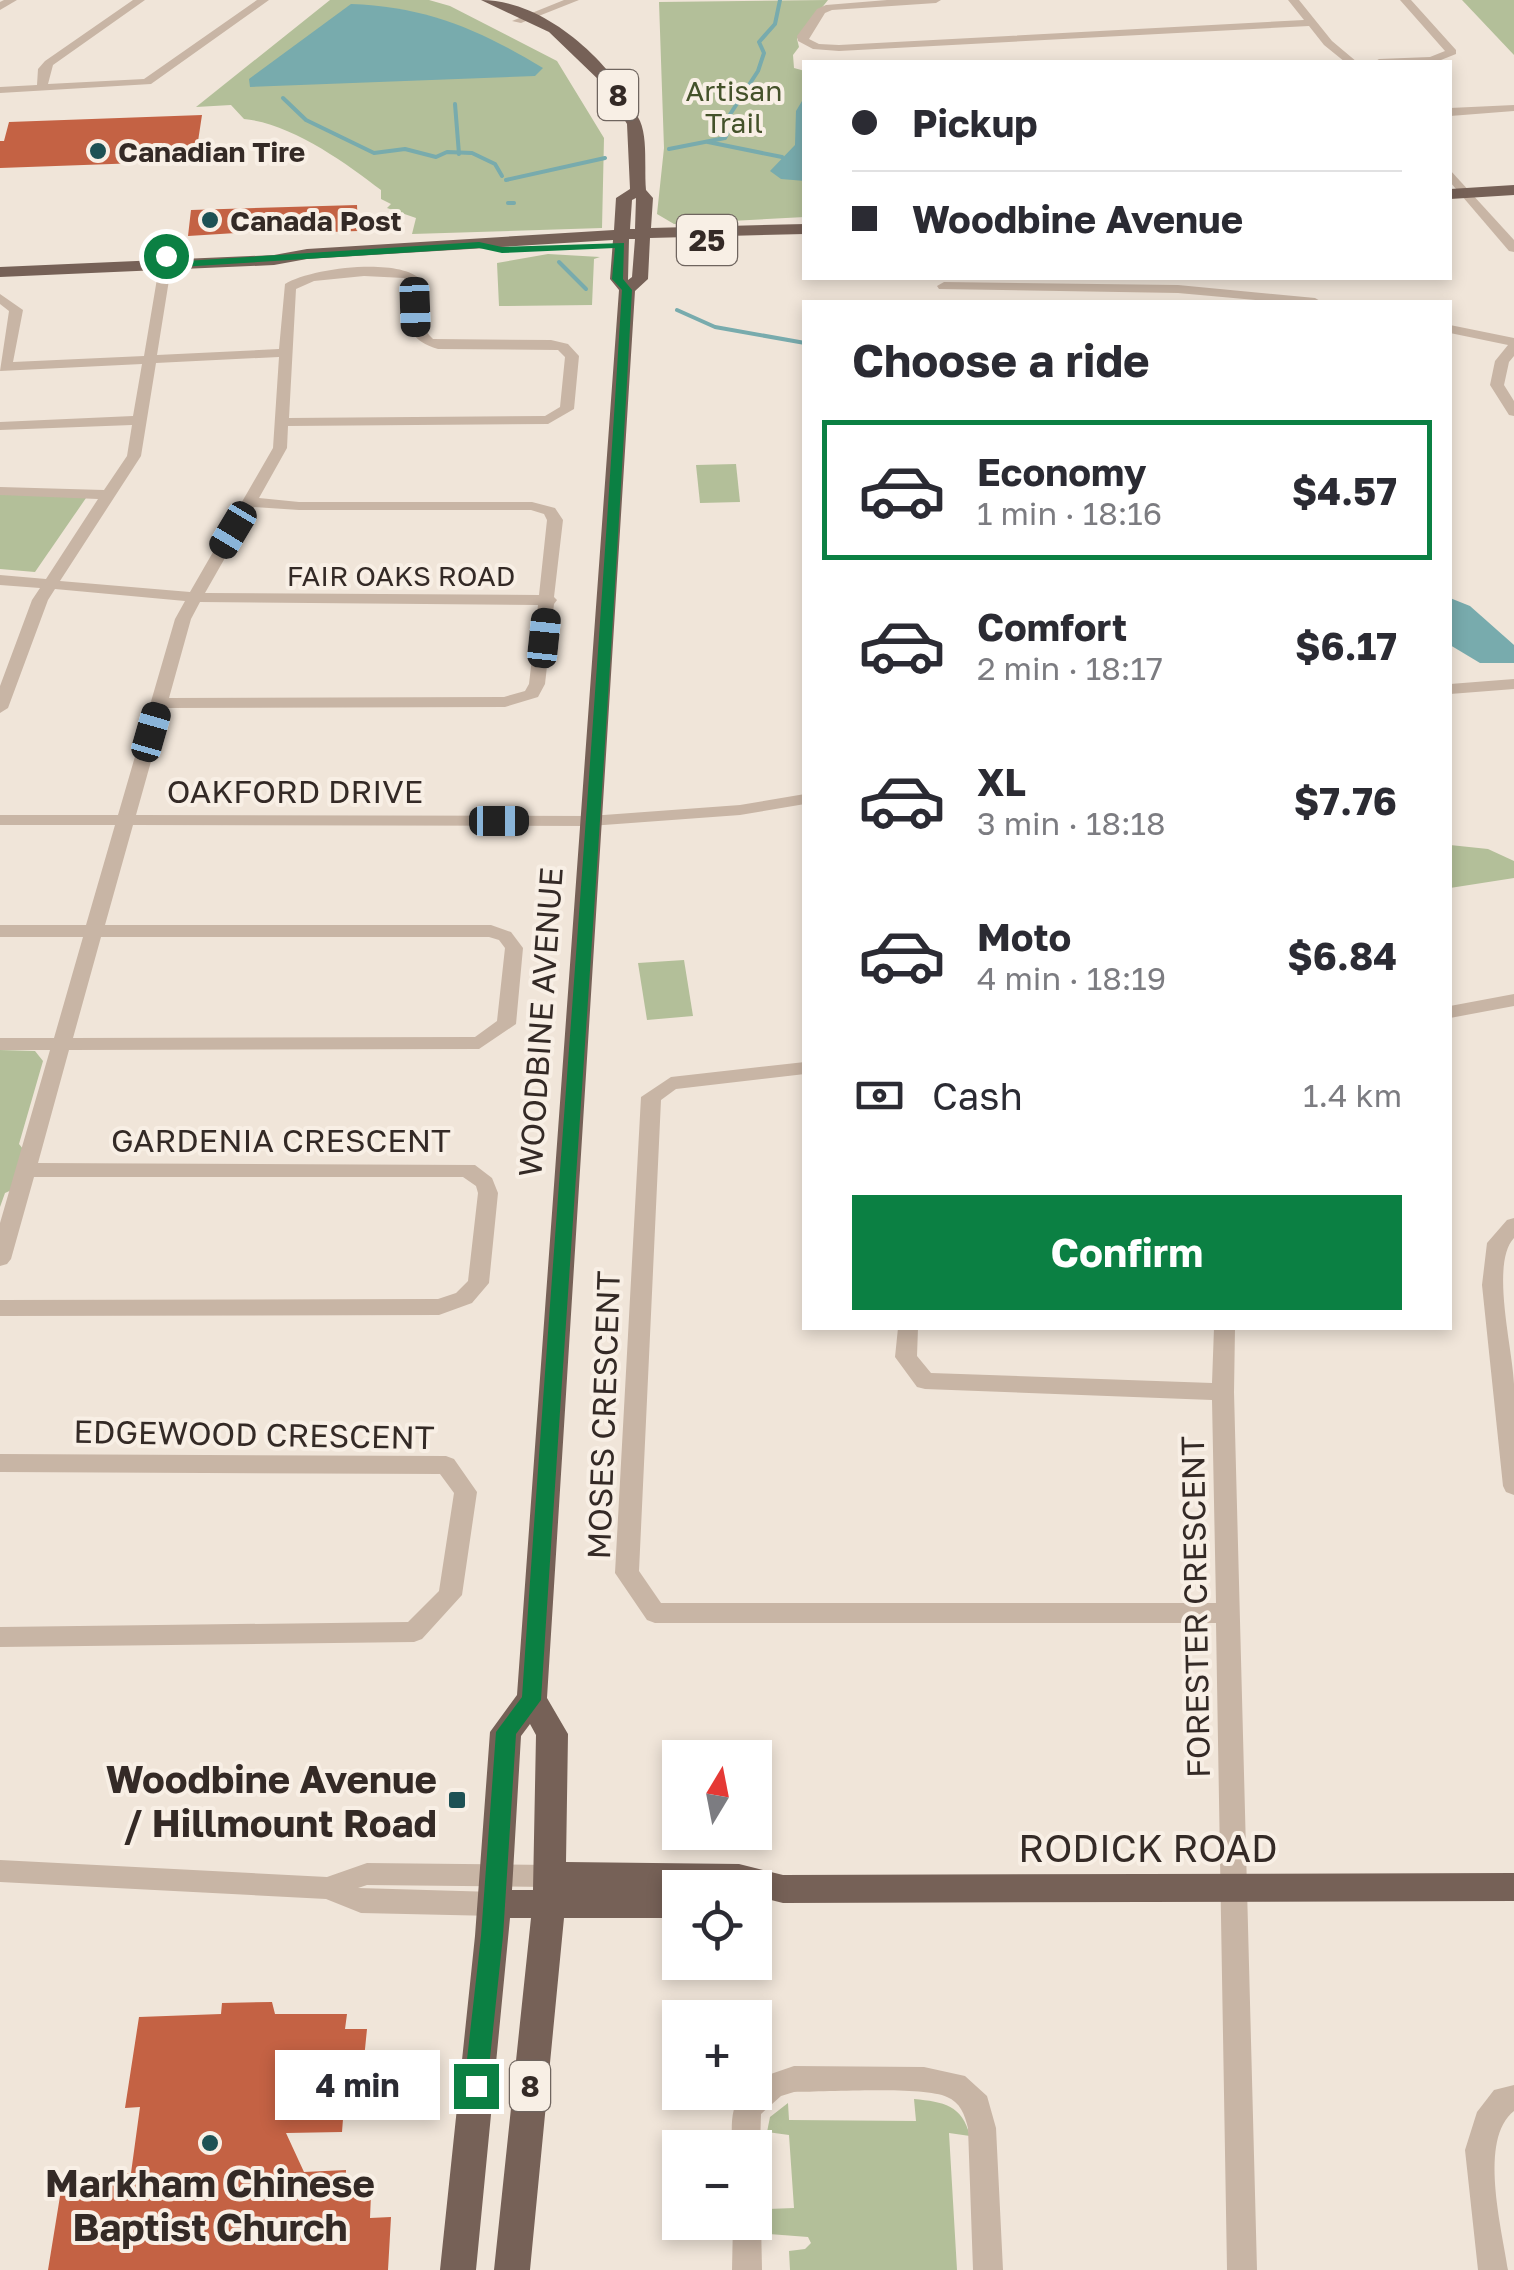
<!DOCTYPE html>
<meta charset="utf-8">
<style>
:root{--surface:#fff;--page:#f7f7f7;--text:#2b2b33;--muted:#7c7c81;--line:#e1e1e2;--accent:#0b8043}
body{margin:0;font-family:"Golos Text",sans-serif;background:var(--page);color:var(--text);height:100vh;display:flex;flex-direction:column;font-size:38px;white-space:nowrap}
*{box-sizing:border-box;margin:0}
p{font-size:32px;color:var(--muted)}
.icon{flex:none;width:55px;height:55px;fill:none;stroke:currentColor;stroke-width:2;stroke-linecap:round;stroke-linejoin:round}
.map{position:relative;flex:1;overflow:hidden}
.details{position:absolute;left:802px;top:300px;width:650px;height:1030px;display:flex;flex-direction:column;background:var(--surface);border-radius:0px;box-shadow:0 5px 15px #0003}
.details>*{flex:none}
.top-card{position:absolute;left:802px;top:60px;width:650px;height:220px;border-radius:0px;box-shadow:0 5px 15px #0003;display:grid;align-content:center;height:220px;padding:0 50px;background:var(--surface)}
.needle{width:65px;rotate:10deg}
.buttons{position:absolute;left:662px;top:1740px;display:grid;gap:20px}
.buttons a{display:grid;place-items:center;width:110px;height:110px;border-radius:0px;background:var(--surface);box-shadow:0 5px 15px #0003;font-size:50px}
.end{position:absolute;width:45px;height:45px;margin:-22px;border:12px solid #0b8043;background:#fff;box-shadow:0 0 0 5px #fff}
.from{border-radius:50%}
.bubble{position:absolute;height:70px;border-radius:0px;background:var(--surface);box-shadow:0 5px 15px #0003;font-size:32px;font-weight:700;line-height:70px;text-align:center}
.car{position:absolute;width:30px;height:60px;margin:-30px -15px;border-radius:12px;box-shadow:0 0 8px 2px #0007;background:linear-gradient(#222 24%,#8ab4d8 0 40%,#222 0 76%,#8ab4d8 0 86%,#222 0)}
.top-card b{display:flex;align-items:center;gap:35px;height:95px;font-size:38px}
.top-card b+b{border-top:2px solid var(--line)}
.top-card i{width:25px;height:25px;background:var(--text)}
ul{padding:0;list-style:none}
li{display:flex;align-items:center;gap:30px;height:140px;margin:0 20px 15px;padding:0 30px;border:5px solid transparent;border-radius:0px}
li div{flex:1}
li b{display:block;font-size:38px}
li em{font-style:normal;font-weight:700}
li.selected{border-color:var(--accent)}
li>.icon{width:90px;height:90px;stroke-width:1.5}
h2{padding:0 50px;font-size:45px;line-height:120px}
.pay{display:flex;align-items:center;gap:25px;height:110px;padding:0 50px;font-size:38px}
.pay p{margin-inline-start:auto}
.primary-button{display:flex;gap:20px;margin-top:auto;padding:20px 50px}
.primary-button a{flex:1;height:115px;border-radius:0px;background:var(--accent);color:#fff;font-size:40px;font-weight:700;line-height:115px;text-align:center}
.map>svg:first-child{display:block}
</style>
<div class="map">
<svg width="1514" height="2270" viewBox="0 0 1514 2270">
<rect width="100%" height="100%" fill="#f0e5d9"/>
<g fill="#b3bf99">
<path d="M330,0h99l21,6 107,55 47,77 -2,90 -190,6 4,-16 -29,-10 4,-4 -10,-5v-9c-36,-28 -91,-67 -137,-71l-13,-14 -35,2z"/>
<polygon points="828,0 797,39 799,47 793,55 794,68 805,71 805,217 674,224 657,214 664,148 659,2"/>
<polygon points="1462,0 1514,0 1514,55"/>
<polygon points="548,254 600,257 594,259 592,305 499,306 497,263"/>
<polygon points="736,464 740,502 700,503 696,465"/>
<polygon points="27,494 86,498 35,572 0,569 0,495"/>
<polygon points="1450,845 1488,849 1514,861 1514,878 1450,888"/>
<polygon points="684,960 693,1016 647,1020 638,963"/>
<polygon points="0,1050 35,1051 43,1061 19,1144 23,1149 14,1189 5,1193 0,1207"/>
<path d="M914,2099c30,3 48,6 56,37l-21,-3 8,137h-167l-1,-19 16,-2 6,-6 -3,-6 -39,-3 -1,-25 26,-1 -5,-73 -22,-3 3,-15 18,-14 1,17 127,1z"/>
</g>
<g fill="#78abad">
<path d="M351,4c76,3 127,25 192,64l-8,8 -285,11 -1,-8z"/>
<polygon points="805,96 805,181 781,179 770,171 795,145 796,111"/>
<polygon points="1450,598 1470,606 1514,645 1514,663 1480,663 1450,645"/>
</g>
<g fill="none" stroke-linecap="round" stroke-linejoin="round">
<g stroke="#78abad" stroke-width="4">
<polyline points="283,98 306,120 374,153 405,149 436,157 447,152 472,153 495,164 502,176"/>
<polyline points="455,104 459,154"/>
<polyline points="708,142 782,157"/>
<polyline points="669,149 725,138 733,122 729,116 758,71 764,53 759,42 775,24 780,0"/>
<polyline points="506,180 605,158"/>
<polyline points="508,203 514,203"/>
<polyline points="559,262 586,289"/>
<polyline points="677,310 715,327 805,343"/>
</g>
</g>
<g fill="#c46244">
<polygon points="202,115 195,161 0,168 0,141 4,141 9,122"/>
<polygon points="357,205 358,231 329,232 329,227 188,236 191,210"/>
<polygon points="272,2002 275,2014 347,2014 345,2029 367,2029 358,2119 343,2119 342,2132 286,2133 304,2172 346,2170 345,2196 371,2194 370,2218 391,2217 388,2270 48,2270 62,2184 98,2182 99,2174 131,2173 140,2107 125,2108 139,2017 221,2014 222,2003"/>
</g>
<g fill="none" stroke-linecap="round" stroke-linejoin="round">
<g fill="#c8b5a5" fill-rule="evenodd">
<polygon points="4,0 17,0 0,10 0,2"/>
<polygon points="133,0 145,0 53,65 48,84 144,79 257,0 269,0 151,84 0,93 0,87 37,85 38,69 45,61"/>
<polygon points="564,0 579,0 521,23 512,21"/>
<polygon points="887,0 941,0 936,3 832,10 825,13 809,39 819,44 839,45 1304,20 1288,0 1299,0 1332,41 1357,62 1345,62 1324,45 1309,26 839,51 813,49 798,41 797,36 817,9 826,5"/>
<polygon points="1400,0 1411,0 1456,50 1456,54 1436,62 1374,62 1379,59 1430,57 1445,51"/>
<polygon points="1514,105 1514,111 1450,116 1450,108"/>
<polygon points="1450,170 1514,240 1514,252 1509,251 1450,182"/>
<path d="M167,251l6,4 -16,100 122,-6 6,-65c25,-16 113,-27 135,-5 4,21 -5,45 13,60l118,1 17,4 11,12 -5,53 -26,15 -260,2 -1,22 -28,50 40,4h233l23,6 8,12 -9,77 3,3 -3,4 -9,80 -7,13 -33,10 -339,1 -30,107 454,1 150,-11 65,-11v10l-65,11 -150,11 -457,-1 -28,100h386l20,7 12,16 -7,76 -37,25 -410,1 -31,113 437,2 17,13 6,15 -9,90 -17,20 -33,12 -439,1v-16l438,-1 18,-6 12,-12 10,-88 -2,-7 -13,-9h-429l-23,82 -4,5 -7,2v-43l50,-173h-50v-12h54l29,-101h-83v-12h86l29,-100h-115v-10h118l57,-196 10,-18 -130,-12 -7,11 -40,108 -8,5v-27l32,-86 8,-12 -40,-3v-10l46,4 52,-80 -98,-4v-8l104,3 23,-34 5,-31 -132,5v-8l133,-6 9,-52 -142,7 9,-60 -9,-7v-10l23,16 -10,52 131,-6 17,-101zM364,276l40,2 4,5c-1,31 -7,56 30,66l120,1 7,7 -5,50 -15,9 -256,2 7,-129 18,-8zM279,357l-6,91 -83,144 -130,-11 81,-125 15,-93zM254,507l45,3h232l13,4 3,6 -8,75 -334,-2zM200,602l338,3 -9,79 -4,7 -21,6 -335,1 22,-79zM101,937h388l10,3 6,8 -8,73 -22,16 -402,1z"/>
<polygon points="944,282 1178,285 1315,298 1322,302 1279,302 1178,293 939,289 937,286"/>
<polygon points="1450,325 1514,338 1514,356 1509,362 1504,385 1514,401 1514,416 1509,415 1490,385 1495,361 1508,345 1450,333"/>
<polygon points="1514,679 1514,689 1450,694 1450,684"/>
<polygon points="1514,994 1514,1006 1450,1018 1450,1006"/>
<polygon points="805,1062 805,1074 676,1089 661,1100 639,1571 661,1603 1216,1603 1212,1400 925,1389 917,1387 895,1357 898,1328 918,1328 917,1356 931,1373 1212,1383 1214,1328 1235,1328 1234,1392 1257,2270 1227,2270 1216,1623 655,1623 647,1620 615,1573 641,1097 671,1077"/>
<path d="M1514,1218v20c-24,25 -1,112 0,146 0,37 0,74 0,111l-8,-3 -3,-6 -21,-201 5,-42 20,-23z"/>
<polygon points="0,1454 446,1456 454,1459 477,1492 462,1595 422,1639 414,1642 0,1647 0,1627 408,1622 439,1591 454,1493 440,1474 0,1472"/>
<polygon points="0,1860 327,1877 367,1863 549,1865 558,1868 562,1876 558,1884 549,1887 367,1885 358,1888 495,1892 504,1896 508,1904 504,1912 495,1916 361,1913 326,1899 0,1882"/>
<path d="M794,2066l130,1 41,9 22,20 9,32 7,142h-30l-5,-142c-3,-13 -8,-26 -21,-31 -24,-11 -122,-5 -153,-5l-13,4 -20,18 -1,34 -4,9 -1,-9h-23c0,-20 -3,-42 12,-56h11v-9l7,-6z"/>
<path d="M1514,2085v26c-36,28 -12,117 -6,159h-30l-13,-120 12,-38 17,-22z"/>
<polygon points="755,2211 761,2222 762,2270 732,2270 733,2222 755,2222"/>
</g>
<g fill="#766157" fill-rule="evenodd">
<path d="M481,0c65,0 134,64 159,121 8,18 4,48 6,69l7,8 -2,30 154,-4v10l-155,4 -2,41 -13,12 -88,1407 21,36 -2,128 173,2 44,11 731,-2v28l-731,2 -28,-7v-8h-75v30h-116l-34,352h-36l37,-352h-21l-34,352h-36l35,-334 15,-204 27,-37 102,-1405 -9,-11 3,-39 -306,19 -33,6 -274,12v-10l274,-12 33,-6 307,-19 2,-32 14,-9 -3,-65 -24,-40 -54,-52zM636,198l-1,31h-5l2,-29zM629,239h6l-3,38 -4,3zM530,1724l6,11 -3,155h-21l9,-154z"/>
<polygon points="1514,185 1514,195 1450,199 1450,189"/>
</g>
</g>
<path fill="#0b8043" d="M479,242l23,5 122,-4 -1,36 9,11c-25,470 -61,939 -91,1410l-25,34 -13,202 -16,150 -3,7 -8,3 -8,-3 -4,-7 17,-150 15,-204 26,-35c32,-469 71,-938 100,-1407l-10,-11 3,-31 -113,5 -23,-5 -315,20 -6,-3 8,-13 6,4 -2,6z"/>
<g fill="#1d5154" stroke="#f8efe5" stroke-width="4">
<circle cx="98" cy="151" r="10"/>
<circle cx="210" cy="220" r="10"/>
<rect x="447" y="1790" width="20" height="20" rx="5"/>
<circle cx="210" cy="2143" r="10"/>
</g>
<g text-anchor="middle" dominant-baseline="central" stroke-width="8" stroke-linejoin="round" paint-order="stroke">
<g font-size="28" fill="#44522a" stroke="#f8efe5">
<text x="734" y="90">Artisan<tspan x="734" dy="32">Trail</tspan></text>
</g>
<g font-size="28" font-weight="bold" fill="#342a26" stroke="#f8efe5" text-anchor="start">
<text x="118" y="151">Canadian Tire</text>
<text x="230" y="220">Canada Post</text>
</g>
<g font-size="28" fill="#342a26" stroke="#f8efe5">
<text x="401" y="575">FAIR OAKS ROAD</text>
</g>
<g fill="#f8efe5" stroke="#6f655f" stroke-width="2.5">
<rect x="598" y="70" width="40" height="50" rx="8"/>
<rect x="677" y="215" width="60" height="50" rx="8"/>
<rect x="510" y="2061" width="40" height="50" rx="8"/>
</g>
<g font-size="30" font-weight="bold" fill="#342a26">
<text x="618" y="95">8</text>
<text x="707" y="240">25</text>
<text x="530" y="2086">8</text>
</g>
<g font-size="32" fill="#342a26" stroke="#f8efe5">
<text x="295" y="791">OAKFORD DRIVE</text>
<text transform="translate(540 1022) rotate(-86)">WOODBINE AVENUE</text>
<text x="281" y="1140">GARDENIA CRESCENT</text>
<text transform="translate(603 1415) rotate(-88)">MOSES CRESCENT</text>
<text transform="translate(254 1434) rotate(1)">EDGEWOOD CRESCENT</text>
<text transform="translate(1195 1607) rotate(-91)">FORESTER CRESCENT</text>
</g>
<g font-size="38" font-weight="bold" fill="#342a26" stroke="#f8efe5" text-anchor="end">
<text x="437" y="1778">Woodbine Avenue<tspan x="437" dy="44">/ Hillmount Road</tspan></text>
<text x="210" y="2182" text-anchor="middle">Markham Chinese<tspan x="210" dy="44">Baptist Church</tspan></text>
</g>
<g font-size="38" fill="#342a26" stroke="#f8efe5">
<text x="1148" y="1847">RODICK ROAD</text>
</g>
</g>
</svg>
<div class="buttons">
<a><svg class="needle" viewBox="-14 -14 28 28"><path d="M0-13l5 13h-10z" fill="#e53935"/><path d="M0 13l5-13h-10z" fill="#7c7c81"/></svg></a>
<a><svg class="icon" aria-label="locate" viewBox="0 0 24 24"><circle cx="12" cy="12" r="6"/><path d="M12 2v4M12 18v4M2 12h4M18 12h4"/></svg></a>
<a>+</a>
<a>−</a>
</div>
<i class="end from" style="left:166px;top:256px"></i>
<i class="end" style="left:476px;top:2086px"></i>
<div class="bubble" style="left:275px;top:2050px;width:165px">4 min</div>
<i class="car" style="left:415px;top:307px;rotate:178deg"></i>
<i class="car" style="left:233px;top:530px;rotate:211deg"></i>
<i class="car" style="left:544px;top:638px;rotate:6deg"></i>
<i class="car" style="left:151px;top:732px;rotate:16deg"></i>
<i class="car" style="left:499px;top:821px;rotate:90deg"></i>
<div class="top-card">
<b><i class="from"></i>Pickup</b>
<b><i></i>Woodbine Avenue</b>
</div>
<section class="details">
<h2>Choose a ride</h2>
<ul>
<li class="selected"><svg class="icon" aria-label="car" viewBox="0 0 24 24"><path d="M5 17H2v-5l4-1 3-4h7l3 4 3 1v5h-3M9 17h6M6 11h13"/><circle cx="7" cy="17" r="2"/><circle cx="17" cy="17" r="2"/></svg><div><b>Economy</b><p>1 min · 18:16</p></div><em>$4.57</em></li>
<li><svg class="icon" aria-label="car" viewBox="0 0 24 24"><path d="M5 17H2v-5l4-1 3-4h7l3 4 3 1v5h-3M9 17h6M6 11h13"/><circle cx="7" cy="17" r="2"/><circle cx="17" cy="17" r="2"/></svg><div><b>Comfort</b><p>2 min · 18:17</p></div><em>$6.17</em></li>
<li><svg class="icon" aria-label="car" viewBox="0 0 24 24"><path d="M5 17H2v-5l4-1 3-4h7l3 4 3 1v5h-3M9 17h6M6 11h13"/><circle cx="7" cy="17" r="2"/><circle cx="17" cy="17" r="2"/></svg><div><b>XL</b><p>3 min · 18:18</p></div><em>$7.76</em></li>
<li><svg class="icon" aria-label="car" viewBox="0 0 24 24"><path d="M5 17H2v-5l4-1 3-4h7l3 4 3 1v5h-3M9 17h6M6 11h13"/><circle cx="7" cy="17" r="2"/><circle cx="17" cy="17" r="2"/></svg><div><b>Moto</b><p>4 min · 18:19</p></div><em>$6.84</em></li>
</ul>
<div class="pay"><svg class="icon" aria-label="cash" viewBox="0 0 24 24"><path d="M3 7h18v10H3z"/><circle cx="12" cy="12" r="2"/></svg>Cash<p>1.4 km</p></div>
<div class="primary-button"><a>Confirm</a></div>
</section>
</div>
